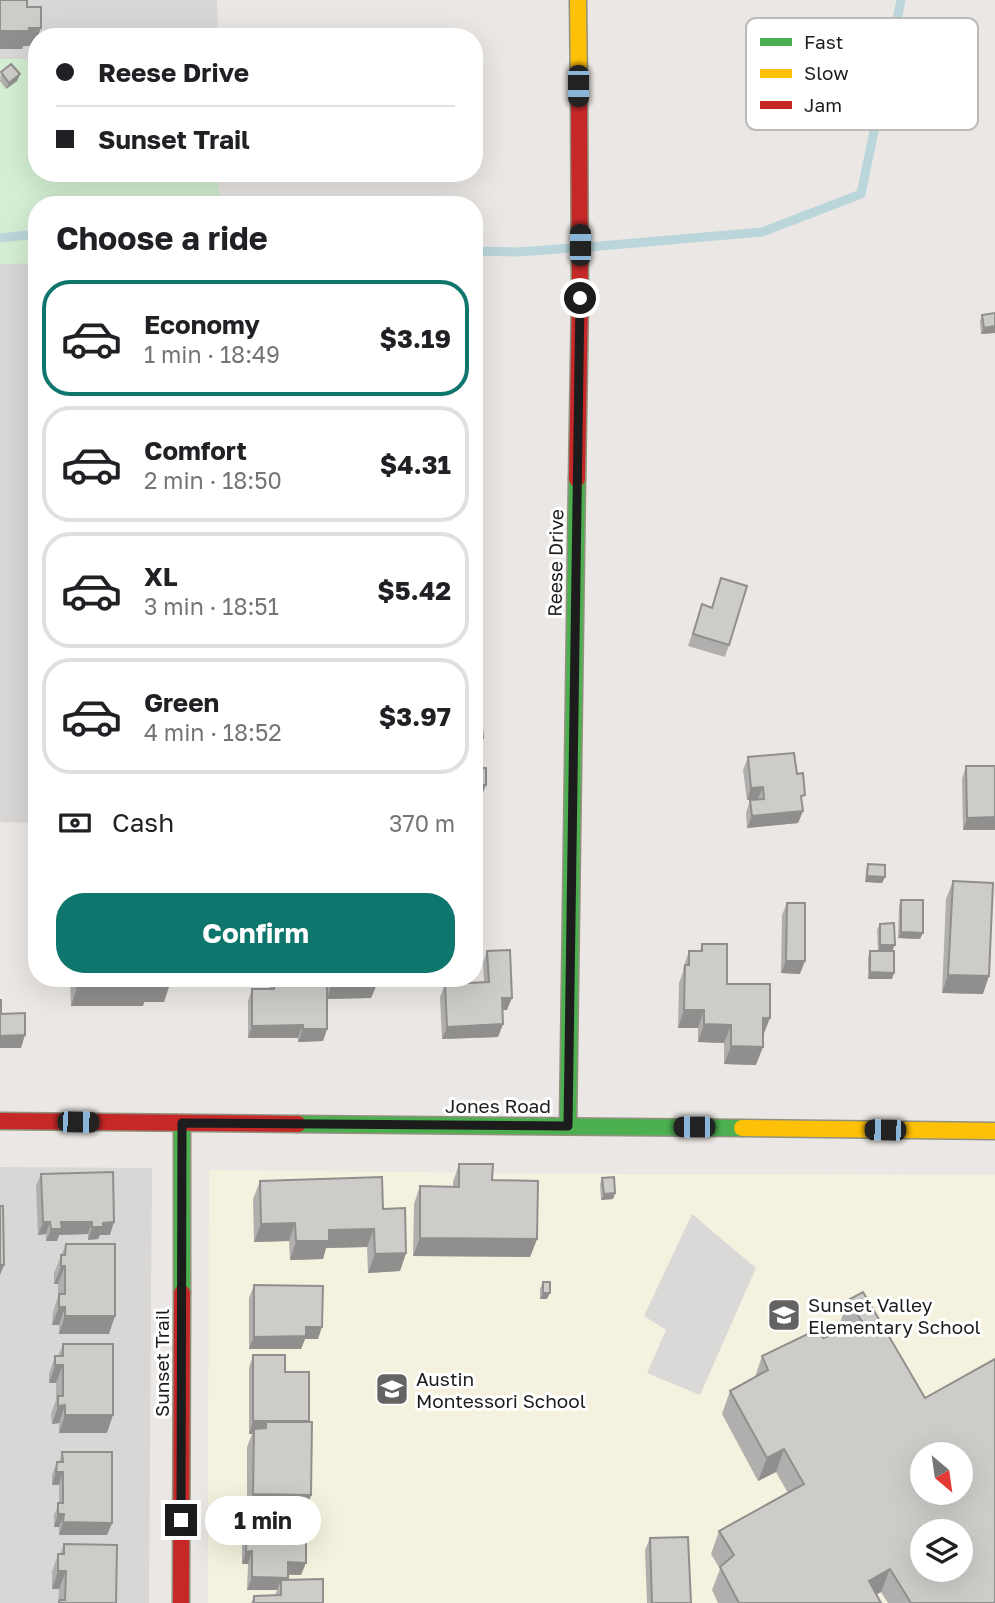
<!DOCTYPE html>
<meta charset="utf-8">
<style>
:root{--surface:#fff;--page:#f2f2f2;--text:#202124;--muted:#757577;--line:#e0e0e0;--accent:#0f766e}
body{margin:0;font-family:"Golos Text",sans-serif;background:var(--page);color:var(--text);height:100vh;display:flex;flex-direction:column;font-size:26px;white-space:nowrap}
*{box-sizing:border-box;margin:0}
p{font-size:23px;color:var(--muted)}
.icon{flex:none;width:38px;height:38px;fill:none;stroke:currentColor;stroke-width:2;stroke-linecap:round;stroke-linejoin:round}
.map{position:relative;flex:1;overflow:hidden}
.drawer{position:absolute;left:28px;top:196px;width:455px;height:791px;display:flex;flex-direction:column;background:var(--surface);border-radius:28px;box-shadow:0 7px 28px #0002}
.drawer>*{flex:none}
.guide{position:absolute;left:28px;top:28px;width:455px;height:154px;border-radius:28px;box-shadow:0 7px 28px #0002;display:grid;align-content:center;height:154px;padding:0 28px;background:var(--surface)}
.needle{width:46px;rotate:151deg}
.tools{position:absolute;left:910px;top:1442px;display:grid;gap:14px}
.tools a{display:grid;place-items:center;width:63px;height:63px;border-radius:50%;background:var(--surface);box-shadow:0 7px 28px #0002;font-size:35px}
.end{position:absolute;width:32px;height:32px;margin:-16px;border:9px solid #1c1c1c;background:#fff;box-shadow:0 0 0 4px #fff}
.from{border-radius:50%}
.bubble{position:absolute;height:49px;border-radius:24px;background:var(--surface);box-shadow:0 7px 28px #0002;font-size:23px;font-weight:700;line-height:49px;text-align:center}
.car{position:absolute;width:21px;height:42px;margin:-21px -10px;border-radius:9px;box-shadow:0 0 5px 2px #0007;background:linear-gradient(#222 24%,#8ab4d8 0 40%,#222 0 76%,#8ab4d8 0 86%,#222 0)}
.guide b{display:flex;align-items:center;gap:24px;height:66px;font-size:26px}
.guide b+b{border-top:2px solid var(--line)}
.guide i{width:18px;height:18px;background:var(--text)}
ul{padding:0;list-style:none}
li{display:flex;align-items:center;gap:21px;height:116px;margin:0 14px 10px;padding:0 14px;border:4px solid var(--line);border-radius:28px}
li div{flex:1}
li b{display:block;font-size:26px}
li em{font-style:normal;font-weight:700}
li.current{border-color:var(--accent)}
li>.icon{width:63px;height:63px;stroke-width:1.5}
h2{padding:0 28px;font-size:32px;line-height:84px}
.pay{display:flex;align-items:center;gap:18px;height:77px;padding:0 28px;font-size:26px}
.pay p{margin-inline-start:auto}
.action{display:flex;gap:14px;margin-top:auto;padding:14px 28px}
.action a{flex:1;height:80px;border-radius:28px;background:var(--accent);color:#fff;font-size:28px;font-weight:700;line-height:80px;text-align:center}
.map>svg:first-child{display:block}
</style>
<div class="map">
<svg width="995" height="1603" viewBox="0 0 995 1603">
<rect width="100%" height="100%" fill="#eae7e4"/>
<g fill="#d9d7d6">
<polygon points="0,0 217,0 218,37 37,37 37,173 219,173 219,205 37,205 37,823 0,822"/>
<polygon points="0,1167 152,1168 149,1603 0,1603"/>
</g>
<path fill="#f4f2df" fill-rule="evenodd" d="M209,1170l361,4 425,1v428h-787zM922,1454h39v39h-39zM922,1531h39v39h-39z"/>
<polygon fill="#d3eed2" points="0,59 37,59 37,173 219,173 219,205 37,205 37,263 0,264"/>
<polygon fill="#dad9d8" points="692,1214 756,1268 700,1395 647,1373 666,1330 644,1316"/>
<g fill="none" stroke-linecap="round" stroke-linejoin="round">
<g stroke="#bad6db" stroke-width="9">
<polyline points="0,238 37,234"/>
<polyline points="589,247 762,232 861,194 901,0"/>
<polyline points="474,251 518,252 571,248"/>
</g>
<defs>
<g id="fast">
<polyline points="298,1124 742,1128"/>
<polyline points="568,1126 577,479"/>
<polyline points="182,1293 182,1123"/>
</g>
<g id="slow">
<polyline points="578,0 579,93"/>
<polyline points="742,1128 995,1131"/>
</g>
<g id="jam">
<polyline points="577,479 580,298 579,93"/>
<polyline points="0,1121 298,1124"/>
<polyline points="181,1603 182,1293"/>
</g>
</defs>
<use href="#fast" stroke="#91917e" stroke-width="19"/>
<use href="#slow" stroke="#91917e" stroke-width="19"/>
<use href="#jam" stroke="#91917e" stroke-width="19"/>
<use href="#fast" stroke="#4caf50" stroke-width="16"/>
<use href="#slow" stroke="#ffc107" stroke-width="16"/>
<use href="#jam" stroke="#c62828" stroke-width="16"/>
</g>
<g fill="#b1afad">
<polygon points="1,72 20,74 17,81 6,89 0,81"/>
<polygon points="995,313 995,333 981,334 980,321 982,315"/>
<polygon points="721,578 729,645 725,657 688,646 702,604 712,607"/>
<polygon points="748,757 797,774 803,811 798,823 747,828 746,813 750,800 758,799 747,800 743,770"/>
<polygon points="966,766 995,766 995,830 963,830 962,779"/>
<polygon points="868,864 885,877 882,883 865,882 866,870"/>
<polygon points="953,881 983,994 942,993 946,899"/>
<polygon points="901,900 920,939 898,938 899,906"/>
<polygon points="787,903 800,974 781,973 782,915"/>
<polygon points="880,924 895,945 878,951 877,930"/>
<polygon points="702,944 727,984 763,1036 756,1065 724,1064 724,1043 698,1042 698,1028 678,1028 679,983 683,972 683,969 689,951 700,951"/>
<polygon points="487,951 507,1010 502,1010 503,1024 498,1037 442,1039 440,997 445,984 484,982 483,963"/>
<polygon points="870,951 892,979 868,979 868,957"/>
<polygon points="70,978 170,978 164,1002 144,1002 143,1006 71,1006"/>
<polygon points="270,978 308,978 308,983 327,983 327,978 376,978 376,986 371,998 327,999 327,1029 323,1041 298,1042 298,1038 248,1038 248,1001 252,989 269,989"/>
<polygon points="459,1164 492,1180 537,1239 530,1257 413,1256 414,1204 420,1186 453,1187 453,1182"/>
<polygon points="41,1174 110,1235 100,1235 98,1239 88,1240 88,1234 59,1235 57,1241 46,1241 46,1234 38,1235 36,1186"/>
<polygon points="602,1178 615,1193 613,1199 601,1200 600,1184"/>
<polygon points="260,1181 383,1209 406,1253 400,1271 368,1273 367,1247 326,1248 323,1259 290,1260 289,1241 254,1242 253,1199"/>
<polygon points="66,1244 109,1334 59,1334 59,1325 52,1325 53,1312 58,1296 58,1284 54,1284 54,1273"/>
<polygon points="543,1282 547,1299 540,1299 540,1289"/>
<polygon points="254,1285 318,1339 305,1339 301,1349 249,1349 249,1298"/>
<polygon points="863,1292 995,1603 888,1603 881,1592 876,1595 881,1603 718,1603 712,1590 720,1569 711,1554 719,1531 788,1493 776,1472 758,1481 722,1414 730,1391 755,1377 762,1356 823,1338 844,1330 840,1323 848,1300"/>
<polygon points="63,1344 107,1433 59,1433 59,1423 52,1424 51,1414 56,1400 56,1383 49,1383 49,1374 55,1356 58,1356"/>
<polygon points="253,1355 285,1372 309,1422 311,1495 305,1513 247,1512 247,1447 252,1434 249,1434 249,1368"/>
<polygon points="62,1452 112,1523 107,1535 59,1535 59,1527 54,1527 54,1515 59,1503 59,1485 52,1485 52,1475 57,1462 59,1462"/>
<polygon points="253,1513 288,1531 301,1575 288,1575 287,1579 323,1603 251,1603 254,1596 275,1595 277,1590 247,1590 248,1564 242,1564 242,1539 247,1527 248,1527"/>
<polygon points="650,1538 691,1603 647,1603 645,1550"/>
<polygon points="64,1544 116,1603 58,1603 59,1589 52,1589 52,1572 58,1554 60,1554"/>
</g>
<g fill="#908f8d">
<polygon points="29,28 41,28 34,46 23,46 22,49 0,49 0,31"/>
<polygon points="20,74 17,81 6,89 9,83"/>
<polygon points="995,326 995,333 981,334 984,328"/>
<polygon points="477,738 483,738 476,756"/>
<polygon points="474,785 486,785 479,803 474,803"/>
<polygon points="763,787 758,799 747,800 751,788"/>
<polygon points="803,811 798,823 747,828 752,816"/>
<polygon points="995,817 995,830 963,830 967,818"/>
<polygon points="867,876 885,877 882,883 865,882"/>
<polygon points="901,932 923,933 920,939 898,938"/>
<polygon points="880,945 895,945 892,951 878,951"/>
<polygon points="786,961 805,961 800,974 781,973"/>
<polygon points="870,972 894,973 892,979 868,979"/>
<polygon points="948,975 989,976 983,994 942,993"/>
<polygon points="379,978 393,978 392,983 377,983"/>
<polygon points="149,984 170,984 164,1002 144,1002 143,1006 71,1006 77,988"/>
<polygon points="331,986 376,986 371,998 327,999"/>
<polygon points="502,998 512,998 507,1010 497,1010"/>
<polygon points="684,1010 704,1010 698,1028 678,1028"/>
<polygon points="763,1018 770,1018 763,1036"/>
<polygon points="503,1024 498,1037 442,1039 447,1027"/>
<polygon points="704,1024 731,1025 724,1043 698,1042"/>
<polygon points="303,1025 298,1038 248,1038 252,1026"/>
<polygon points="303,1029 327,1029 323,1041 298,1042"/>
<polygon points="25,1035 21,1048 0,1048 0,1036"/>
<polygon points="731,1046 763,1047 756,1065 724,1064"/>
<polygon points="615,1193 613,1199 601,1200 604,1194"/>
<polygon points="43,1222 50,1222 46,1234 38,1235"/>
<polygon points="61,1222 92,1222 88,1234 59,1235 57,1241 46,1241 51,1229"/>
<polygon points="114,1222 110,1235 100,1235 98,1239 88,1240 92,1227 103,1223"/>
<polygon points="295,1223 289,1241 254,1242 261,1224"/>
<polygon points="374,1229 367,1247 326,1248 323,1259 290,1260 296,1241 329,1230"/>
<polygon points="420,1238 537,1239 530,1257 413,1256"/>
<polygon points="406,1253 400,1271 368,1273 375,1254"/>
<polygon points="0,1265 4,1265 0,1275"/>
<polygon points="61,1266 65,1266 58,1284 54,1284"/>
<polygon points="543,1293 550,1293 547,1299 540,1299"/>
<polygon points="59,1307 65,1307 59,1325 52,1325"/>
<polygon points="65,1316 115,1316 109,1334 59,1334"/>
<polygon points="306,1327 322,1327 318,1339 305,1339 301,1349 249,1349 254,1337"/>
<polygon points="55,1365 63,1365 56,1383 49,1383"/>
<polygon points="65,1405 59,1423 52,1424 58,1406"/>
<polygon points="65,1415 113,1415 107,1433 59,1433"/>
<polygon points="253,1421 309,1421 266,1428 266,1422 262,1434 254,1429 252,1434 249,1434"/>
<polygon points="784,1449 776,1472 758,1481 767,1458"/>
<polygon points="56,1472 63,1472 59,1485 52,1485"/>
<polygon points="253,1494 311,1495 305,1513 247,1512"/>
<polygon points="58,1514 64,1514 59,1527 54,1527"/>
<polygon points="63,1522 112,1523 107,1535 59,1535"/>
<polygon points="252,1551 248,1564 242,1564 246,1552"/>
<polygon points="288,1562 306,1563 301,1575 283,1574"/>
<polygon points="890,1569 881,1592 862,1603 869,1581"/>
<polygon points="58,1571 66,1571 59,1589 52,1589"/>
<polygon points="252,1577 288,1578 283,1590 281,1580 277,1590 247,1590"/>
</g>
<g fill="#ceccc9" stroke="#908f8d" stroke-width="2" fill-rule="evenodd">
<polygon points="0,0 27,0 27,7 41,7 41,28 29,28 29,31 0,31"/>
<polygon points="11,64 20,74 9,83 1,72"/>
<polygon points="995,313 995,326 984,328 982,315"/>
<polygon points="721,578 747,586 729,645 693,634 702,604 712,608"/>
<polygon points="474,713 476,713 477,728 482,728 483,738 477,738 479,768 486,768 486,785 474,785"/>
<polygon points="794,753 797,774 803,773 805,795 801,796 803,811 752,816 750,800 764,799 763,787 751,788 748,757"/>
<polygon points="966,766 995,766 995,817 967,818"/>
<polygon points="868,864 885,865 885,877 867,876"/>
<polygon points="953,881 993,883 989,976 948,975"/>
<polygon points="901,900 923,900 923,933 901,932"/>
<polygon points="787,903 805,903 805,961 786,961"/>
<polygon points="894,923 895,945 880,945 880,924"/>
<polygon points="702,944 727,944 727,984 770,984 770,1018 763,1018 763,1047 731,1046 731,1025 704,1024 704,1010 684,1010 685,965 689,965 689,951 702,951"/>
<polygon points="510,950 512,998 502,998 503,1024 447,1027 445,984 489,982 487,951"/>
<polygon points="870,951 894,951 894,973 870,972"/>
<polygon points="77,978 170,978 170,984 149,984 149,988 77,988"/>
<polygon points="274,978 308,978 308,983 327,983 327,1029 303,1029 303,1025 252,1026 252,989 274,989"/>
<rect x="331" y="978" width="45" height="8"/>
<rect x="0" y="1000" width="1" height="14"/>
<polygon points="25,1013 25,1035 0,1036 0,1014"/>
<polygon points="459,1164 493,1164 492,1180 538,1181 537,1239 420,1238 420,1186 459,1187"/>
<polygon points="113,1172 114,1222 103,1223 103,1227 92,1227 92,1222 61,1222 62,1229 51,1229 50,1222 43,1222 41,1174"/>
<polygon points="382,1177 383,1209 405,1208 406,1253 375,1254 374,1229 329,1230 329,1241 296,1241 295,1223 261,1224 260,1181"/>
<polygon points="614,1177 615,1193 604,1194 602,1178"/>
<polygon points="0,1206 3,1206 4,1265 0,1265"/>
<polygon points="66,1244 115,1244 115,1316 65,1316 65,1307 59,1307 59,1294 65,1294 65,1266 61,1266 61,1255 65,1255"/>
<rect x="543" y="1282" width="7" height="11"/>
<polygon points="254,1285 323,1286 322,1327 306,1327 306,1336 254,1337"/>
<path d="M863,1292l62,106 70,-39v244h-84l-21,-34 -21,12 12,22h-142l-19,-36 14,-12 -15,-24 85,-47 -20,-35 -17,9 -37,-67 38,-21 -6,-14 56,-27 5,9 40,-15 -15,-23zM922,1454h39v39h-39zM922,1531h39v39h-39z"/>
<polygon points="63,1344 113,1344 113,1415 65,1415 65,1405 58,1406 58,1396 63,1396 63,1365 55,1365 55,1356 63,1356"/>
<polygon points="253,1355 285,1355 285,1372 309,1372 309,1421 253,1421"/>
<polygon points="266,1422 312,1422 311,1495 253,1494 254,1429 266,1428"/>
<polygon points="62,1452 112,1452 112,1523 63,1522 64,1514 58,1514 58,1503 63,1503 63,1472 56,1472 57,1462 63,1462"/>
<polygon points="253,1513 289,1514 288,1531 306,1532 306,1563 288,1562 288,1578 252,1577 252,1551 246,1552 247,1527 252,1527"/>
<polygon points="688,1537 691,1603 652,1603 650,1538"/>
<polygon points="64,1544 117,1545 116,1603 59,1603 60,1600 65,1600 66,1571 58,1571 58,1554 64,1554"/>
<polygon points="323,1579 323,1603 254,1603 254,1596 281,1595 281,1580"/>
</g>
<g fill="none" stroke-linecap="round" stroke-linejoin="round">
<polyline stroke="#1c1c1c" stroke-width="9" points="181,1520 182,1123 568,1126 580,298"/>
</g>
<defs>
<symbol id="school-square" viewBox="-11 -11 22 22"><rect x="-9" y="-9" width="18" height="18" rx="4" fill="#646362" stroke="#fff"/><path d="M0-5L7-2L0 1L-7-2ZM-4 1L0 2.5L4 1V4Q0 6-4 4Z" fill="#fff"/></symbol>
</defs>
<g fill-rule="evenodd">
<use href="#school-square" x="765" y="1296" width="38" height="38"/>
<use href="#school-square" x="373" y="1370" width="38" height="38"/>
</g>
<g text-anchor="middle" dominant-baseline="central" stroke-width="6" stroke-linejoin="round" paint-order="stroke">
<g font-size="19" fill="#1c1c1c" stroke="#fff">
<text transform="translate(555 563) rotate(-89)">Reese Drive</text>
<text x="498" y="1105">Jones Road</text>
<text transform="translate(161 1363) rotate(-90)">Sunset Trail</text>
</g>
<g font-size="19" fill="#1c1c1c" stroke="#fff" text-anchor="start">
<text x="808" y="1304">Sunset Valley<tspan x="808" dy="22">Elementary School</tspan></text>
<text x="416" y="1378">Austin<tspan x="416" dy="22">Montessori School</tspan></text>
</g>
</g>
<rect x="746" y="18" width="232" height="112" rx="10" fill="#fff" stroke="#bbb" stroke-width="2"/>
<rect x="760" y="38" width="32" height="8" fill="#4caf50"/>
<rect x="760" y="69" width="32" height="9" fill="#ffc107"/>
<rect x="760" y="101" width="32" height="8" fill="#c62828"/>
<g font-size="19" fill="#1c1c1c">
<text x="804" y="49">Fast</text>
<text x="804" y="80">Slow</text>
<text x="804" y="112">Jam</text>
</g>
</svg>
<div class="tools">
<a><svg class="needle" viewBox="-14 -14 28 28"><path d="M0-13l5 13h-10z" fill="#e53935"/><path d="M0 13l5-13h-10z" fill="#757577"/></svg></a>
<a><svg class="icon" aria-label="layers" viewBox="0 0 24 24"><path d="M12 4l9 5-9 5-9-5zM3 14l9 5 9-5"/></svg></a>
</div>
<i class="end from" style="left:580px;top:298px"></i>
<i class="end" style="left:181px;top:1520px"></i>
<div class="bubble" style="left:205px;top:1496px;width:116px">1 min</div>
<i class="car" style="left:578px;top:86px;rotate:180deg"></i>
<i class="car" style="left:580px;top:245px;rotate:0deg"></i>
<i class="car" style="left:78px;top:1122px;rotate:91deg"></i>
<i class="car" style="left:694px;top:1127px;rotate:270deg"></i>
<i class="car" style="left:885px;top:1130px;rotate:271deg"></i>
<div class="guide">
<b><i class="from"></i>Reese Drive</b>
<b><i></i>Sunset Trail</b>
</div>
<section class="drawer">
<h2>Choose a ride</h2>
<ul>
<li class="current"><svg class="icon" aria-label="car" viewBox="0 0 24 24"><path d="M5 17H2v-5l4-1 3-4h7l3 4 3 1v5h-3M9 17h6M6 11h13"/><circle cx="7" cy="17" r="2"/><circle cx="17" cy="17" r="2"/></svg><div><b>Economy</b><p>1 min · 18:49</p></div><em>$3.19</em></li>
<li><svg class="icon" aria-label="car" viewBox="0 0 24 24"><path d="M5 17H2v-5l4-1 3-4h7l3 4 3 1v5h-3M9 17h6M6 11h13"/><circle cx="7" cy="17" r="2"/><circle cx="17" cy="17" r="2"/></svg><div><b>Comfort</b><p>2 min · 18:50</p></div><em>$4.31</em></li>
<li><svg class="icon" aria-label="car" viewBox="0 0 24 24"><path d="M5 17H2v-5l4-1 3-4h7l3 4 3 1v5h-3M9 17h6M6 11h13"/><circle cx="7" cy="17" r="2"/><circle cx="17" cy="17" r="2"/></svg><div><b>XL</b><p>3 min · 18:51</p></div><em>$5.42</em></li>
<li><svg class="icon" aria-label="car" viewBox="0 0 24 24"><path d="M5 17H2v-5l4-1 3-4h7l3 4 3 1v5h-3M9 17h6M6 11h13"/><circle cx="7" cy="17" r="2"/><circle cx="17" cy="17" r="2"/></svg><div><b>Green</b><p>4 min · 18:52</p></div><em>$3.97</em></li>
</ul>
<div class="pay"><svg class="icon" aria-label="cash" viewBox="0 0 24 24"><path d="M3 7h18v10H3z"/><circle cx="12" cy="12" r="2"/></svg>Cash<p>370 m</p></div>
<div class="action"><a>Confirm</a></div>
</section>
</div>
